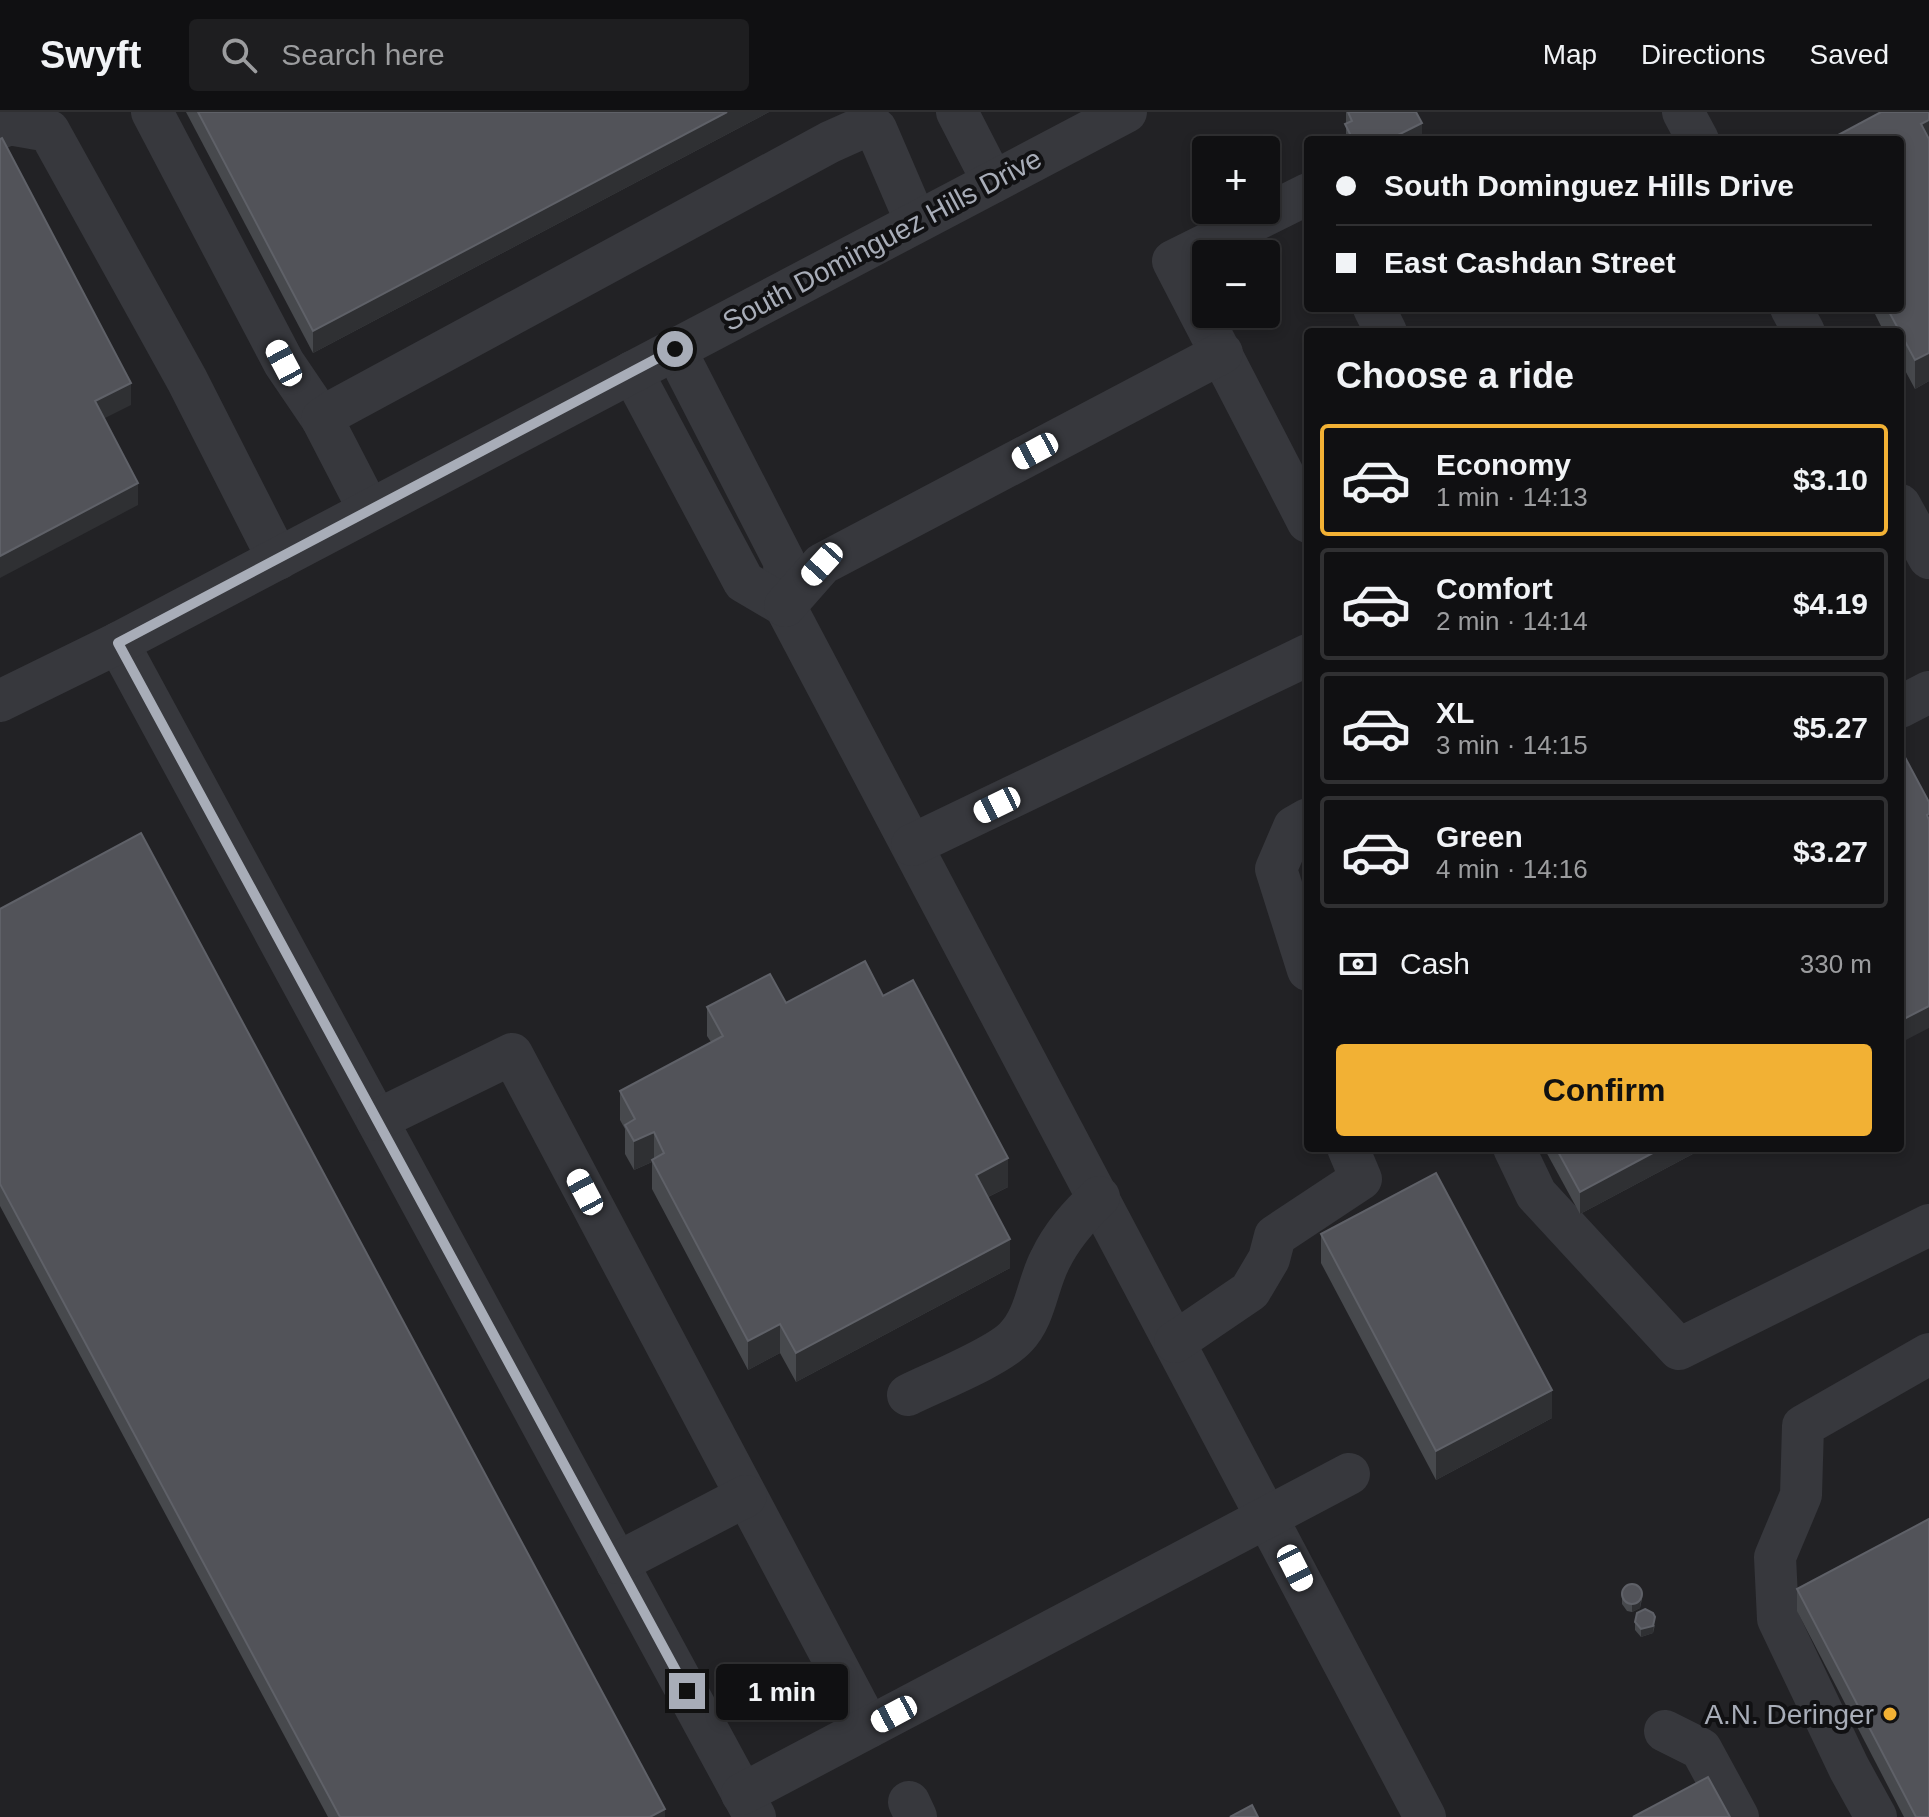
<!DOCTYPE html>
<meta charset="utf-8">
<style>
:root{--surface:#101012;--page:#1e1e20;--text:#f1f3f6;--muted:#9c9d9f;--line:#303032;--accent:#f2b134}
body{margin:0;font-family:Arial,sans-serif;background:var(--page);color:var(--text);height:100vh;display:flex;flex-direction:column;font-size:30px;white-space:nowrap}
*{box-sizing:border-box;margin:0}
p{font-size:26px;color:var(--muted)}
.icon{flex:none;width:44px;height:44px;fill:none;stroke:currentColor;stroke-width:2;stroke-linecap:round;stroke-linejoin:round}
.map{position:relative;flex:1;overflow:hidden}
.side{position:absolute;left:1304px;top:216px;width:600px;height:824px;display:flex;flex-direction:column;background:var(--surface);border-radius:8px;box-shadow:0 4px 12px #0003,0 0 0 2px var(--line)}
.side>*{flex:none}
.banner{position:absolute;left:1304px;top:24px;width:600px;height:176px;border-radius:8px;box-shadow:0 4px 12px #0003,0 0 0 2px var(--line);display:grid;align-content:center;height:176px;padding:0 32px;background:var(--surface)}
.tools{position:absolute;left:1192px;top:24px;display:grid;gap:16px}
.tools a{display:grid;place-items:center;width:88px;height:88px;border-radius:8px;background:var(--surface);box-shadow:0 4px 12px #0003,0 0 0 2px var(--line);font-size:40px}
.end{position:absolute;width:36px;height:36px;margin:-18px;border:10px solid #a8adb8;background:#111;box-shadow:0 0 0 4px #111}
.from{border-radius:50%}
.bubble{position:absolute;height:56px;border-radius:8px;background:var(--surface);box-shadow:0 4px 12px #0003,0 0 0 2px var(--line);font-size:26px;font-weight:700;line-height:56px;text-align:center}
.car{position:absolute;width:24px;height:48px;margin:-24px -12px;border-radius:10px;box-shadow:0 0 6px 2px #0007;background:linear-gradient(#fff 24%,#345 0 40%,#fff 0 76%,#345 0 86%,#fff 0)}
.banner b{display:flex;align-items:center;gap:28px;height:76px;font-size:30px}
.banner b+b{border-top:2px solid var(--line)}
.banner i{width:20px;height:20px;background:var(--text)}
ul{padding:0;list-style:none}
li{display:flex;align-items:center;gap:24px;height:112px;margin:0 16px 12px;padding:0 16px;border:4px solid var(--line);border-radius:8px}
li div{flex:1}
li b{display:block;font-size:30px}
li em{font-style:normal;font-weight:700}
li.active{border-color:var(--accent)}
li>.icon{width:72px;height:72px;stroke-width:1.5}
h2{padding:0 32px;font-size:36px;line-height:96px}
.pay{display:flex;align-items:center;gap:20px;height:88px;padding:0 32px;font-size:30px}
.pay p{margin-inline-start:auto}
.button{display:flex;gap:16px;margin-top:auto;padding:16px 32px}
.button a{flex:1;height:92px;border-radius:8px;background:var(--accent);color:#111;font-size:32px;font-weight:700;line-height:92px;text-align:center}
header{display:flex;align-items:center;gap:48px;box-sizing:border-box;height:112px;padding:0 40px;background:var(--surface);border-bottom:2px solid var(--line)}
header strong{font-size:38px}
nav{display:flex;gap:44px;margin-inline-start:auto;font-size:28px}
.search{width:560px;height:72px;background:var(--page);display:flex;align-items:center;gap:20px;box-sizing:border-box;padding:0 28px;border-radius:8px;color:var(--muted);font-size:30px}
.map>svg:first-child{display:block}
</style>
<header>
<strong>Swyft</strong>
<div class="search"><svg class="icon" aria-label="search" viewBox="0 0 24 24"><circle cx="10" cy="10" r="6"/><path d="M15 15l6 6"/></svg>Search here</div>
<nav><a>Map</a><a>Directions</a><a>Saved</a></nav>
</header>
<div class="map">
<svg width="1929" height="1705" viewBox="0 0 1929 1705">
<rect width="100%" height="100%" fill="#161618"/>
<path fill="#222225" fill-rule="evenodd" d="M0,0h1929v1705h-1929zM1308,28h592v168h-592zM1206,38h60v60h-60zM1206,142h60v60h-60zM1308,220h592v816h-592z"/>
<g fill="none" stroke-linecap="round" stroke-linejoin="round">
<g stroke="#37383d" stroke-width="42">
<polyline points="152,0 284,251 322,307"/>
<polyline points="957,0 993,70"/>
<polyline points="1683,0 1698,28"/>
<polyline points="0,16 9,12 49,19 187,268 278,447"/>
<polyline points="1308,82 1173,149 1308,410"/>
<polyline points="1374,196 1386,220"/>
<polyline points="1791,196 1804,220"/>
<polyline points="675,237 784,449 785,494 1425,1705"/>
<polyline points="632,260 744,470 785,494"/>
<polyline points="1900,393 1929,446"/>
<polyline points="369,398 322,307 335,298 830,30 859,17 876,17 916,110"/>
<polyline points="785,494 822,452 1222,241"/>
<polyline points="118,531 755,1705"/>
<polyline points="0,589 118,531 1126,0"/>
<polyline points="1900,595 1929,580"/>
<polyline points="1308,707 1294,715 1276,757 1308,858"/>
<polyline points="912,733 1308,543"/>
<polyline points="377,1008 512,942 869,1615"/>
<polyline points="1514,1036 1536,1082 1679,1237 1929,1113"/>
<polyline points="1175,1230 1250,1179 1269,1147 1275,1124 1361,1067 1348,1036"/>
<path d="M908,1283c26,-13 90,-38 108,-58 20,-21 21,-52 34,-77 12,-25 29,-44 49,-63"/>
<polyline points="617,1451 746,1384"/>
<polyline points="1665,1619 1701,1637 1738,1705"/>
<polyline points="742,1682 1349,1362"/>
<polyline points="909,1690 916,1705"/>
<polyline points="1876,1705 1849,1656 1778,1507 1775,1445 1801,1383 1803,1314 1929,1242"/>
</g>
</g>
<g fill="#47494d">
<polygon points="186,0 769,0 313,241"/>
<polygon points="1346,0 1416,0 1422,26 1418,28 1346,28"/>
<polygon points="1929,0 1929,269 1915,277 1900,249 1900,220 1884,220 1872,196 1900,196"/>
<polygon points="0,797 665,1705 328,1705 0,1094"/>
<polygon points="883,884 1008,1075 988,1085 1010,1156 796,1270 780,1241 748,1258 652,1077 652,1050 634,1058 625,1042 625,1017 620,1008 620,979 711,930 707,924 707,895 786,891"/>
<polygon points="1544,1036 1704,1036 1580,1102"/>
<polygon points="1321,1122 1552,1306 1436,1368 1321,1151"/>
<polygon points="1797,1477 1929,1705 1904,1705 1797,1499"/>
<polygon points="1622,1484 1642,1487 1640,1496 1632,1500 1627,1499 1622,1492"/>
<polygon points="1635,1510 1655,1513 1653,1521 1641,1525 1635,1518"/>
</g>
<g fill="#2f3033">
<polygon points="727,0 769,0 313,241 313,219"/>
<polygon points="1929,8 1929,37 1921,12"/>
<polygon points="1422,11 1422,26 1418,28 1388,28"/>
<polygon points="1929,241 1929,269 1915,277 1915,248"/>
<polygon points="131,271 131,293 95,311 95,289"/>
<polygon points="138,371 138,393 0,466 0,444"/>
<polygon points="1929,894 1929,916 1900,931 1900,909"/>
<polygon points="654,1020 654,1049 634,1058 634,1029"/>
<polygon points="1662,1036 1704,1036 1580,1102 1580,1080"/>
<polygon points="1008,1046 1008,1075 976,1091 976,1063"/>
<polygon points="1010,1127 1010,1156 796,1270 796,1241"/>
<polygon points="780,1212 780,1241 748,1258 748,1229"/>
<polygon points="1552,1278 1552,1306 1436,1368 1436,1339"/>
<polygon points="1642,1480 1640,1496 1632,1500 1632,1492"/>
<polygon points="1655,1505 1653,1521 1641,1525 1641,1517"/>
<polygon points="665,1697 665,1705 650,1705"/>
</g>
<g fill="#525359" stroke="#5f6168" stroke-width="2">
<polygon points="198,0 727,0 313,219"/>
<polygon points="1348,0 1416,0 1422,11 1388,28 1353,28 1345,12 1352,9"/>
<polygon points="1881,0 1929,0 1929,8 1921,12 1929,27 1929,241 1915,248 1887,196 1900,196 1900,28 1829,28"/>
<polygon points="2,26 131,271 95,289 138,371 0,444 0,27"/>
<polygon points="1900,636 1929,690 1929,702 1927,703 1929,708 1929,894 1900,909"/>
<polygon points="141,721 665,1697 650,1705 340,1705 0,1072 0,797"/>
<polygon points="865,849 883,884 913,868 1008,1046 976,1063 1010,1127 796,1241 780,1212 748,1229 652,1048 664,1041 654,1020 634,1029 625,1013 635,1007 620,979 723,924 707,895 770,862 786,891"/>
<polygon points="1556,1036 1662,1036 1580,1080"/>
<polygon points="1436,1061 1552,1278 1436,1339 1321,1122"/>
<polygon points="1929,1407 1929,1705 1916,1705 1797,1477"/>
<circle cx="1632" cy="1482" r="10"/>
<polygon points="1645,1497 1653,1501 1655,1505 1653,1514 1641,1517 1635,1510 1637,1501"/>
<polygon points="1708,1665 1730,1705 1633,1705"/>
<polygon points="1252,1693 1258,1705 1230,1705"/>
</g>
<g fill="none" stroke-linecap="round" stroke-linejoin="round">
<polyline stroke="#a8adb8" stroke-width="10" points="675,237 118,531 687,1579"/>
</g>
<circle fill="#f2b134" stroke="#111113" stroke-width="3" cx="1890" cy="1602" r="8"/>
<g text-anchor="middle" dominant-baseline="central" stroke-width="8" stroke-linejoin="round" paint-order="stroke">
<g font-size="28" fill="#a8adb8" stroke="#111113">
<text transform="translate(882 128) rotate(-28)">South Dominguez Hills Drive</text>
</g>
<g font-size="28" fill="#a8adb8" stroke="#111113" text-anchor="end">
<text x="1874" y="1602">A.N. Deringer</text>
</g>
</g>
</svg>
<div class="tools">
<a>+</a>
<a>−</a>
</div>
<i class="end from" style="left:675px;top:237px"></i>
<i class="end" style="left:687px;top:1579px"></i>
<div class="bubble" style="left:716px;top:1552px;width:132px">1 min</div>
<i class="car" style="left:284px;top:251px;rotate:332deg"></i>
<i class="car" style="left:1035px;top:339px;rotate:242deg"></i>
<i class="car" style="left:822px;top:452px;rotate:222deg"></i>
<i class="car" style="left:997px;top:693px;rotate:244deg"></i>
<i class="car" style="left:585px;top:1080px;rotate:332deg"></i>
<i class="car" style="left:1295px;top:1456px;rotate:153deg"></i>
<i class="car" style="left:894px;top:1602px;rotate:242deg"></i>
<div class="banner">
<b><i class="from"></i>South Dominguez Hills Drive</b>
<b><i></i>East Cashdan Street</b>
</div>
<section class="side">
<h2>Choose a ride</h2>
<ul>
<li class="active"><svg class="icon" aria-label="car" viewBox="0 0 24 24"><path d="M5 17H2v-5l4-1 3-4h7l3 4 3 1v5h-3M9 17h6M6 11h13"/><circle cx="7" cy="17" r="2"/><circle cx="17" cy="17" r="2"/></svg><div><b>Economy</b><p>1 min · 14:13</p></div><em>$3.10</em></li>
<li><svg class="icon" aria-label="car" viewBox="0 0 24 24"><path d="M5 17H2v-5l4-1 3-4h7l3 4 3 1v5h-3M9 17h6M6 11h13"/><circle cx="7" cy="17" r="2"/><circle cx="17" cy="17" r="2"/></svg><div><b>Comfort</b><p>2 min · 14:14</p></div><em>$4.19</em></li>
<li><svg class="icon" aria-label="car" viewBox="0 0 24 24"><path d="M5 17H2v-5l4-1 3-4h7l3 4 3 1v5h-3M9 17h6M6 11h13"/><circle cx="7" cy="17" r="2"/><circle cx="17" cy="17" r="2"/></svg><div><b>XL</b><p>3 min · 14:15</p></div><em>$5.27</em></li>
<li><svg class="icon" aria-label="car" viewBox="0 0 24 24"><path d="M5 17H2v-5l4-1 3-4h7l3 4 3 1v5h-3M9 17h6M6 11h13"/><circle cx="7" cy="17" r="2"/><circle cx="17" cy="17" r="2"/></svg><div><b>Green</b><p>4 min · 14:16</p></div><em>$3.27</em></li>
</ul>
<div class="pay"><svg class="icon" aria-label="cash" viewBox="0 0 24 24"><path d="M3 7h18v10H3z"/><circle cx="12" cy="12" r="2"/></svg>Cash<p>330 m</p></div>
<div class="button"><a>Confirm</a></div>
</section>
</div>
